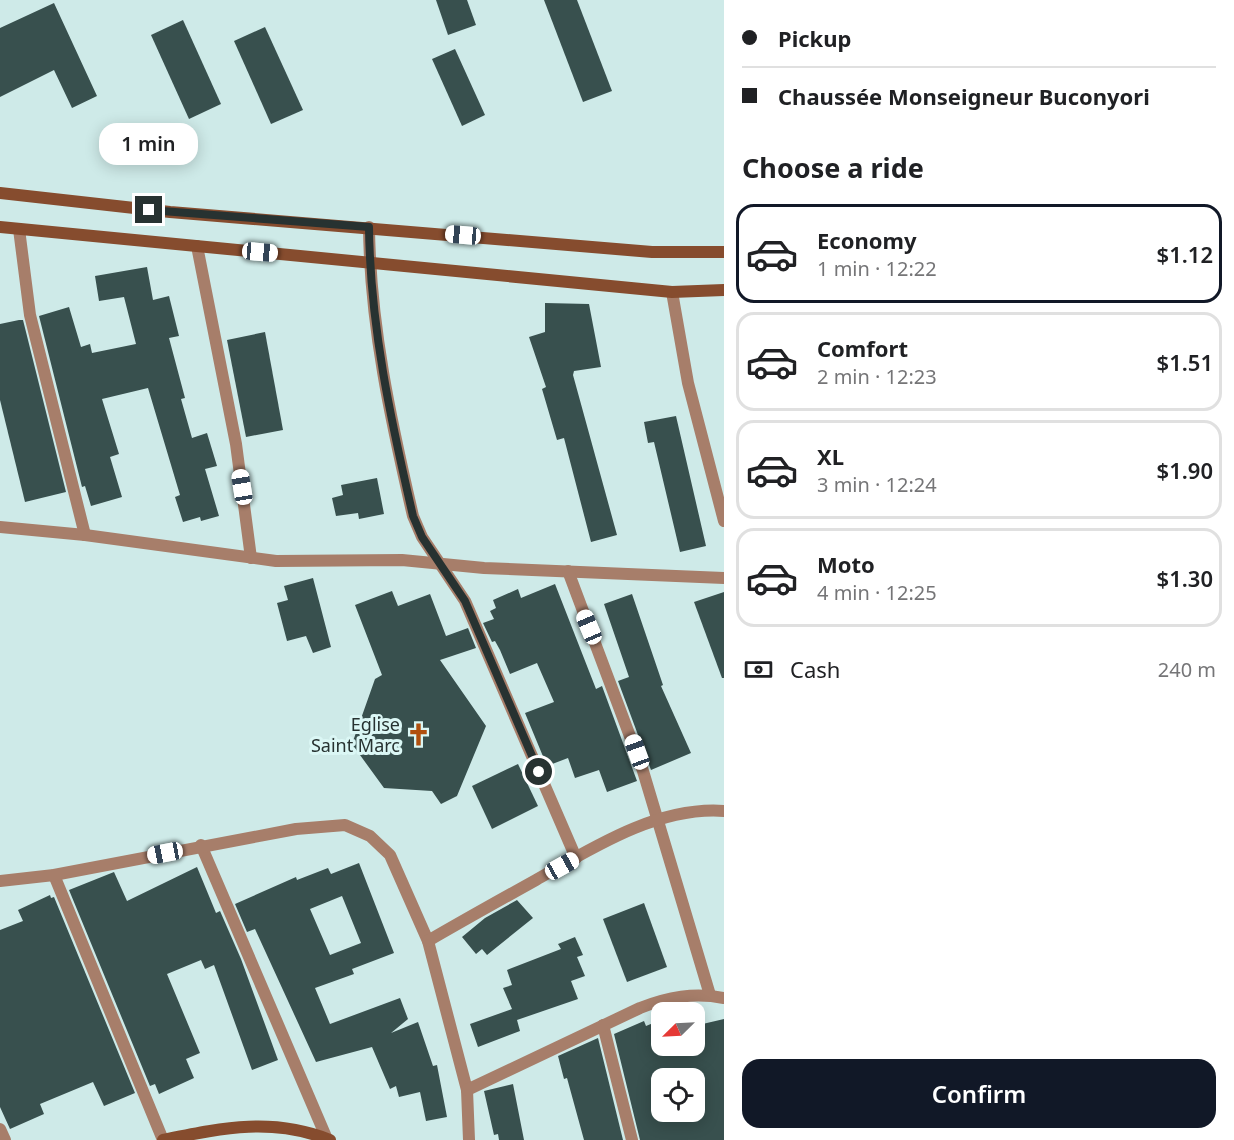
<!DOCTYPE html>
<meta charset="utf-8">
<style>
:root{--surface:#fff;--page:#f6f6f6;--text:#202124;--muted:#757577;--line:#e0e0e0;--accent:#111827}
body{margin:0;font-family:"Noto Sans",sans-serif;background:var(--page);color:var(--text);height:100vh;display:flex;flex-direction:column;font-size:22px;white-space:nowrap}
*{box-sizing:border-box;margin:0}
p{font-size:20px;color:var(--muted)}
.icon{flex:none;width:33px;height:33px;fill:none;stroke:currentColor;stroke-width:2;stroke-linecap:round;stroke-linejoin:round}
.map{position:relative;flex:1;overflow:hidden}
.sheet{display:flex;flex-direction:column;background:var(--surface);width:510px}
.sheet>*{flex:none}
.top-card{display:grid;align-content:center;height:132px;padding:0 18px;background:var(--surface)}
.needle{width:39px;rotate:246deg}
.tools{position:absolute;left:651px;top:1002px;display:grid;gap:12px}
.tools a{display:grid;place-items:center;width:54px;height:54px;border-radius:12px;background:var(--surface);box-shadow:0 3px 15px #0003;font-size:30px}
.end{position:absolute;width:27px;height:27px;margin:-14px;border:8px solid #273231;background:#fff;box-shadow:0 0 0 3px #fff}
.from{border-radius:50%}
.bubble{position:absolute;height:42px;border-radius:18px;background:var(--surface);box-shadow:0 3px 15px #0003;font-size:20px;font-weight:600;line-height:42px;text-align:center}
.car{position:absolute;width:18px;height:36px;margin:-18px -9px;border-radius:8px;box-shadow:0 0 4px 2px #0007;background:linear-gradient(#fff 24%,#345 0 40%,#fff 0 76%,#345 0 86%,#fff 0)}
.top-card b{display:flex;align-items:center;gap:21px;height:57px;font-size:22px}
.top-card b+b{border-top:2px solid var(--line)}
.top-card i{width:15px;height:15px;background:var(--text)}
ul{padding:0;list-style:none}
li{display:flex;align-items:center;gap:18px;height:99px;margin:0 12px 9px;padding:0 6px;border:3px solid var(--line);border-radius:18px}
li div{flex:1}
li b{display:block;font-size:22px}
li em{font-style:normal;font-weight:600}
li.active{border-color:var(--accent)}
li>.icon{width:54px;height:54px;stroke-width:1.5}
h2{padding:0 18px;font-size:27px;line-height:72px}
.pay{display:flex;align-items:center;gap:15px;height:66px;padding:0 18px;font-size:22px}
.pay p{margin-inline-start:auto}
.primary-button{display:flex;gap:12px;margin-top:auto;padding:12px 18px}
.primary-button a{flex:1;height:69px;border-radius:18px;background:var(--accent);color:#fff;font-size:24px;font-weight:600;line-height:69px;text-align:center}
main{display:flex;flex:1;min-height:0}
.map>svg:first-child{display:block}
</style>
<main>
<div class="map">
<svg width="724" height="1140" viewBox="0 0 724 1140">
<rect width="100%" height="100%" fill="#ceeae8"/>
<g fill="#38504e" fill-rule="evenodd">
<polygon points="436,0 467,0 476,25 448,35"/>
<polygon points="544,0 577,0 612,91 583,102"/>
<polygon points="54,3 97,96 72,108 54,70 0,97 0,28"/>
<polygon points="183,20 221,104 189,119 151,35"/>
<polygon points="265,27 303,110 271,124 234,41"/>
<polygon points="455,49 485,115 462,126 432,59"/>
<polygon points="147,267 153,300 169,296 179,336 169,338 185,398 181,399 192,438 207,433 217,466 205,469 219,516 201,521 200,517 183,522 175,497 180,495 148,388 102,399 119,454 110,457 122,497 91,506 85,486 82,487 39,316 69,307 81,347 90,344 92,353 136,344 124,297 99,301 95,276"/>
<polygon points="545,303 589,304 601,367 574,371 573,375 617,535 591,542 564,438 557,440 542,389 546,387 529,337 545,332"/>
<polygon points="19,320 23,320 66,492 25,502 0,400 0,324"/>
<polygon points="265,332 283,430 246,437 227,340"/>
<polygon points="676,416 706,546 680,552 654,442 648,443 644,422"/>
<polygon points="377,478 384,514 359,519 358,513 336,516 332,498 343,495 341,485"/>
<polygon points="313,578 331,647 313,653 306,636 287,641 277,603 288,600 284,586"/>
<polygon points="555,584 596,689 602,686 637,781 607,792 599,770 575,778 568,758 547,766 525,713 554,702 537,663 510,674 500,650 495,641 492,642 483,623 494,619 490,611 496,608 493,600 518,589 521,598"/>
<polygon points="392,591 398,606 430,594 446,636 468,628 476,648 440,660 486,726 457,796 441,804 432,791 384,788 352,744 375,679 382,675 355,605"/>
<polygon points="724,592 724,678 722,678 694,602"/>
<polygon points="632,594 663,685 661,686 691,753 651,770 618,681 629,677 604,604"/>
<polygon points="518,764 538,806 492,829 472,786"/>
<path d="M359,863l35,90 -42,16 2,5 -39,14 15,36 70,-26 8,21 -17,14 27,-11 15,44 4,-1 10,52 -21,4 -6,-29 -21,5 -3,-11 -6,3 -18,-42 -56,15 -61,-133 -8,3 -12,-28 61,-27 1,3 31,-12 3,6zM342,896l19,47 -31,12 -20,-46z"/>
<polygon points="197,867 216,913 220,911 241,959 278,1060 252,1070 214,965 205,969 201,960 167,974 200,1053 186,1059 194,1078 159,1094 155,1084 150,1086 69,890 114,872 127,901"/>
<polygon points="50,895 51,898 54,897 135,1093 104,1106 93,1082 40,1104 44,1114 10,1129 0,1107 0,930 23,921 18,910"/>
<polygon points="517,900 533,918 487,955 482,949 476,954 462,937 485,918"/>
<polygon points="644,903 667,967 627,982 603,919"/>
<polygon points="575,937 583,955 577,957 585,976 571,981 578,999 517,1020 520,1031 478,1047 470,1024 512,1009 503,988 512,985 507,970 561,949 558,944"/>
<path d="M724,1019v121h-84l-26,-106 30,-13 2,5 12,-5 4,25h32v-20zM662,1078h32v34h-32z"/>
<polygon points="598,1038 623,1140 584,1140 567,1078 564,1079 558,1056"/>
<polygon points="513,1084 524,1140 499,1140 498,1134 494,1135 484,1091"/>
</g>
<g fill="none" stroke-linecap="round" stroke-linejoin="round">
<g stroke="#a77e6a" stroke-width="12">
<path d="M369,227c1,98 22,194 44,289l9,21 43,64 111,257"/>
<polyline points="19,229 30,315 85,535"/>
<polyline points="197,246 236,444 251,558"/>
<polyline points="672,292 688,383 724,521"/>
<polyline points="0,527 85,535 276,561 402,560 484,568 724,578"/>
<polyline points="568,571 643,771 710,995"/>
<polyline points="201,845 327,1139"/>
<polyline points="54,875 163,1140"/>
<polyline points="0,881 54,875 296,829 345,825 370,836 390,855 428,941 467,1090 469,1140"/>
<path d="M428,941c36,-21 72,-41 108,-61 56,-32 122,-74 188,-69"/>
<polyline points="603,1025 632,1140"/>
<path d="M467,1090l173,-82c28,-11 54,-16 84,-10"/>
<polyline points="0,1129 5,1140"/>
</g>
<g stroke="#864c2e" stroke-width="12">
<polyline points="0,193 170,212 652,252 724,252"/>
<polyline points="0,227 672,292 724,290"/>
<path d="M163,1140c59,-12 109,-23 167,0"/>
</g>
</g>
<g fill="none" stroke-linecap="round" stroke-linejoin="round">
<path stroke="#273231" stroke-width="8" d="M149,210l220,17c1,98 22,194 44,289l9,21 43,64 74,171"/>
</g>
<defs>
<symbol id="church-bare" viewBox="-9 -9 18 18"><path d="M-1.2-6h2.4v3.5h3.3v2.4h-3.3V6h-2.4V-.1h-3.3v-2.4h3.3Z" fill="#b04f0e" stroke="#dbf7f5" stroke-width="2.5" paint-order="stroke"/></symbol>
</defs>
<g fill-rule="evenodd">
<use href="#church-bare" x="402" y="718" width="33" height="33"/>
</g>
<g text-anchor="middle" dominant-baseline="central" stroke-width="6" stroke-linejoin="round" paint-order="stroke">
<g font-size="18" fill="#273231" stroke="#dbf7f5" text-anchor="end">
<text x="400" y="724">Eglise<tspan x="400" dy="21">Saint Marc</tspan></text>
</g>
</g>
</svg>
<div class="tools">
<a><svg class="needle" viewBox="-14 -14 28 28"><path d="M0-13l5 13h-10z" fill="#e53935"/><path d="M0 13l5-13h-10z" fill="#757577"/></svg></a>
<a><svg class="icon" aria-label="locate" viewBox="0 0 24 24"><circle cx="12" cy="12" r="6"/><path d="M12 2v4M12 18v4M2 12h4M18 12h4"/></svg></a>
</div>
<i class="end from" style="left:539px;top:772px"></i>
<i class="end" style="left:149px;top:210px"></i>
<div class="bubble" style="left:99px;top:123px;width:99px">1 min</div>
<i class="car" style="left:463px;top:235px;rotate:275deg"></i>
<i class="car" style="left:260px;top:252px;rotate:95deg"></i>
<i class="car" style="left:242px;top:487px;rotate:351deg"></i>
<i class="car" style="left:589px;top:627px;rotate:337deg"></i>
<i class="car" style="left:637px;top:752px;rotate:340deg"></i>
<i class="car" style="left:165px;top:853px;rotate:259deg"></i>
<i class="car" style="left:562px;top:866px;rotate:61deg"></i>
</div>
<section class="sheet">
<div class="top-card">
<b><i class="from"></i>Pickup</b>
<b><i></i>Chaussée Monseigneur Buconyori</b>
</div>
<h2>Choose a ride</h2>
<ul>
<li class="active"><svg class="icon" aria-label="car" viewBox="0 0 24 24"><path d="M5 17H2v-5l4-1 3-4h7l3 4 3 1v5h-3M9 17h6M6 11h13"/><circle cx="7" cy="17" r="2"/><circle cx="17" cy="17" r="2"/></svg><div><b>Economy</b><p>1 min · 12:22</p></div><em>$1.12</em></li>
<li><svg class="icon" aria-label="car" viewBox="0 0 24 24"><path d="M5 17H2v-5l4-1 3-4h7l3 4 3 1v5h-3M9 17h6M6 11h13"/><circle cx="7" cy="17" r="2"/><circle cx="17" cy="17" r="2"/></svg><div><b>Comfort</b><p>2 min · 12:23</p></div><em>$1.51</em></li>
<li><svg class="icon" aria-label="car" viewBox="0 0 24 24"><path d="M5 17H2v-5l4-1 3-4h7l3 4 3 1v5h-3M9 17h6M6 11h13"/><circle cx="7" cy="17" r="2"/><circle cx="17" cy="17" r="2"/></svg><div><b>XL</b><p>3 min · 12:24</p></div><em>$1.90</em></li>
<li><svg class="icon" aria-label="car" viewBox="0 0 24 24"><path d="M5 17H2v-5l4-1 3-4h7l3 4 3 1v5h-3M9 17h6M6 11h13"/><circle cx="7" cy="17" r="2"/><circle cx="17" cy="17" r="2"/></svg><div><b>Moto</b><p>4 min · 12:25</p></div><em>$1.30</em></li>
</ul>
<div class="pay"><svg class="icon" aria-label="cash" viewBox="0 0 24 24"><path d="M3 7h18v10H3z"/><circle cx="12" cy="12" r="2"/></svg>Cash<p>240 m</p></div>
<div class="primary-button"><a>Confirm</a></div>
</section>
</main>
